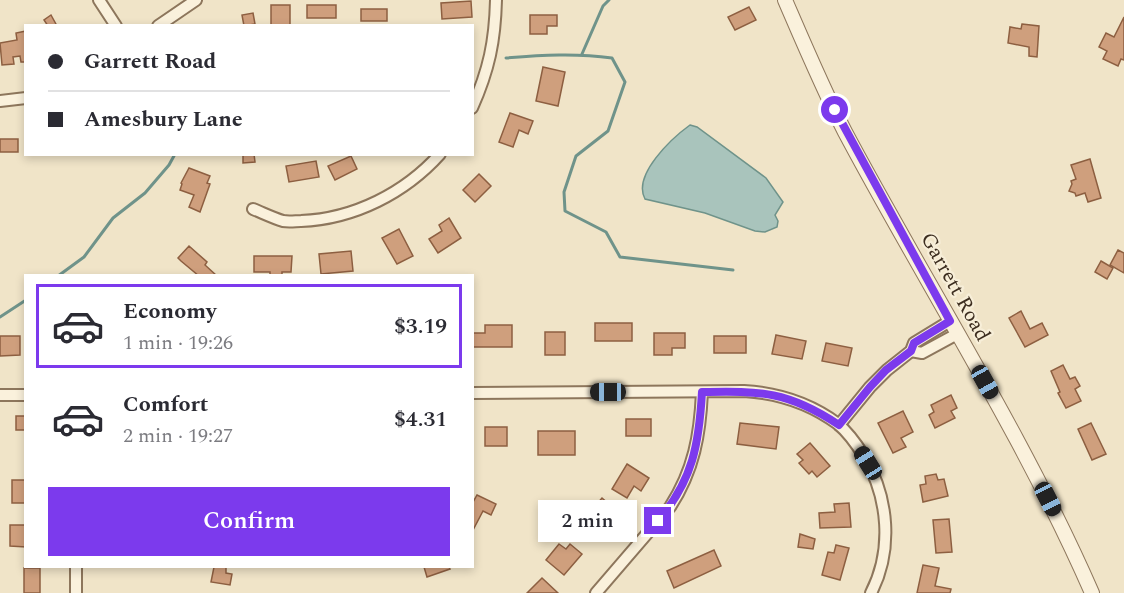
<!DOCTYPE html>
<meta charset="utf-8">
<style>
:root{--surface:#fff;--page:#f2f2f3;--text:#2b2b33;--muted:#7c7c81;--line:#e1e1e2;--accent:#7c3aed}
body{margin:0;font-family:Spectral,serif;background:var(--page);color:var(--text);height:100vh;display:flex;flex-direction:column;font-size:22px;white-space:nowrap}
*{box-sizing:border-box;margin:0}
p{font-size:20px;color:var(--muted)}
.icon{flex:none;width:33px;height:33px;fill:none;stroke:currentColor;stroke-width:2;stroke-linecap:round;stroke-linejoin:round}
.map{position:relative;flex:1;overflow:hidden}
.sheet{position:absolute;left:24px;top:274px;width:450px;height:294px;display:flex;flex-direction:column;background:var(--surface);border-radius:0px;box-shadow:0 3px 9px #0003}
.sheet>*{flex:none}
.top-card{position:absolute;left:24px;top:24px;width:450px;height:132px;border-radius:0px;box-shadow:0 3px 9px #0003;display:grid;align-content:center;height:132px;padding:0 24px;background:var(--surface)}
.end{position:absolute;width:27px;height:27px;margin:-14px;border:8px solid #7c3aed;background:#fff;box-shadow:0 0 0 3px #fff}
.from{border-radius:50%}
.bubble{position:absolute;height:42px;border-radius:0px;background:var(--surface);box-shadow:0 3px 9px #0003;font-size:20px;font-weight:600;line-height:42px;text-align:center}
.car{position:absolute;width:18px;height:36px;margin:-18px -9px;border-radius:8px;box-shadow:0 0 4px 2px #0007;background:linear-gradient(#222 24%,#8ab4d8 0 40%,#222 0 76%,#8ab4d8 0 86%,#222 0)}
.top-card b{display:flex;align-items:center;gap:21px;height:57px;font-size:22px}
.top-card b+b{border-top:2px solid var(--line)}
.top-card i{width:15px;height:15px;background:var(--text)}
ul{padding:10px 0 0;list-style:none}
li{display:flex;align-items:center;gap:18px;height:84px;margin:0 12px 9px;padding:0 12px;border:3px solid transparent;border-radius:0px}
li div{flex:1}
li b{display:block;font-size:22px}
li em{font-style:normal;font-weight:600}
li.current{border-color:var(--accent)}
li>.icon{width:54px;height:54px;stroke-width:1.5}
.button{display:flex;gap:12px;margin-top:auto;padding:12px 24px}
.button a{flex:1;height:69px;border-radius:0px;background:var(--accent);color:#fff;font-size:24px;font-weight:600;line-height:69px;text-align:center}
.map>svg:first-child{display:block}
</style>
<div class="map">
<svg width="1124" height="593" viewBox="0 0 1124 593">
<rect width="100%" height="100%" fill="#f0e4c8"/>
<path fill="#a9c4bc" stroke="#6f938a" stroke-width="1.5" d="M690,125l7,2 69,51 17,24 -8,13 3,6 -1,6 -12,5 -10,-1 -50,-18 -60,-14c-13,-24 27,-61 45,-74z"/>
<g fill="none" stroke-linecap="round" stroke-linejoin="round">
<g stroke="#6f938a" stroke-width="3">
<polyline points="582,54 603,6 609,0"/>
<path d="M506,58c36,-3 70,-5 106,0l13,24 -17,49 -32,25 -12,36 1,19 41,21 14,25 113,13"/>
<polyline points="58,276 84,257 113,218 145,193 169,165 175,154"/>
<polyline points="0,317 26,300"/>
</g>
</g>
<g fill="#cf9f7d" stroke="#8d5f41" stroke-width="1.5">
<polygon points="471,1 472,17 442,19 441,3"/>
<rect x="271" y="5" width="19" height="21"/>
<rect x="307" y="5" width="29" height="13"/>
<polygon points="749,7 756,20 735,30 728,17"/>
<rect x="361" y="9" width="26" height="12"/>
<polygon points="253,13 255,24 244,26 242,15"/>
<polygon points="51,15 57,26 48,26 44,20"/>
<polygon points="530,15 557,15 557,26 547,26 547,34 530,34"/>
<polygon points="1124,17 1124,60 1121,59 1118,66 1103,59 1107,51 1099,47 1106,33 1114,37"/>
<polygon points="1022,24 1039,26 1037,57 1029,56 1029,47 1008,43 1010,27 1021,29"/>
<polygon points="26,31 26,62 21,62 20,56 13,57 14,64 2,65 0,43 17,40 16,33"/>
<polygon points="543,67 565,72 558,106 536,101"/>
<polygon points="510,113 533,121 528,134 519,130 513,147 499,142"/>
<rect x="0" y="139" width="18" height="13"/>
<polygon points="243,154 254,154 255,162 243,163"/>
<polygon points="351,156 357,169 335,180 328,166"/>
<polygon points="1090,159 1101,198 1088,202 1085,193 1076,196 1075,193 1069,191 1072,184 1071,181 1076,179 1071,165"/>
<polygon points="316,161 319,177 289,182 286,166"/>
<polygon points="189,168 210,176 207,183 210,184 200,212 189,207 194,195 180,190 182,184 181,183"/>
<polygon points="479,174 491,186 475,202 463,190"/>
<polygon points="449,218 461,238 438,253 429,239 442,231 439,225"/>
<polygon points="399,229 413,256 397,264 382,238"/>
<polygon points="189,246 207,262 205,265 217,276 199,276 181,261 178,258"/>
<polygon points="1118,250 1124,253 1124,273 1110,265"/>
<polygon points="351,251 353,271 321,274 319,254"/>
<polygon points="254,256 292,256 291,272 282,272 282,276 270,276 270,272 254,272"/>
<polygon points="1101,261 1113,268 1107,279 1095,272"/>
<polygon points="1021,311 1030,329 1042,323 1048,335 1025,347 1009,318"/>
<rect x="595" y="323" width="37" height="18"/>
<polygon points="485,325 512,325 512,347 472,347 472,333 485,333"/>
<rect x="545" y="332" width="20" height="23"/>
<polygon points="654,333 685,333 685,348 672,348 672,355 654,355"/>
<polygon points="776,335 806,341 802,359 772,354"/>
<polygon points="0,336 20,336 20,355 0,356"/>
<rect x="714" y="336" width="32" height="17"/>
<polygon points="826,343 852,348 848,366 822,361"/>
<polygon points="1063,365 1070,379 1075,377 1080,386 1075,389 1081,401 1066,408 1058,393 1060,392 1051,371"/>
<polygon points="951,395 957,408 951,411 955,418 935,428 929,415 934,412 931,405"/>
<polygon points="903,411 913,432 901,438 906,447 893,453 878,423"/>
<rect x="16" y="416" width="10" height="14"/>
<rect x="626" y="419" width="25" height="17"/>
<polygon points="740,423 779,427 776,449 737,444"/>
<polygon points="1091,423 1106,454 1092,460 1078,429"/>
<rect x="485" y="427" width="22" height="19"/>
<rect x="538" y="431" width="37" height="24"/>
<polygon points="810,443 830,466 817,477 812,471 809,474 799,463 803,460 797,454"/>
<polygon points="627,464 649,478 641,491 634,486 627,498 612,489"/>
<polygon points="936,474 938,480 944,479 948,496 923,502 920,485 926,484 925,476"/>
<rect x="12" y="480" width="14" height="23"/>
<polygon points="477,495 496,504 491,515 483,511 472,532 472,504"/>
<polygon points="602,498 617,511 598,532 584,519"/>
<polygon points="849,503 851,527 820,528 819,513 835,512 834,504"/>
<polygon points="949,519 952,552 936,553 933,520"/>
<polygon points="10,525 26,525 26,547 10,546"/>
<polygon points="800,534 815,539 813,549 798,547"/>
<polygon points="559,544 566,549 570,544 582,554 564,575 546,560"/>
<polygon points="836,545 849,548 840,580 822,575 828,552 834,553"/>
<polygon points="714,550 721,566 674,588 667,571"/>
<polygon points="923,565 939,568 935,586 951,589 950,593 917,593"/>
<polygon points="214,567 226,567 226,573 232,574 230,585 211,582"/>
<polygon points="424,567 449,567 450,569 427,577"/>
<rect x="24" y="568" width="16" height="25"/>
<polygon points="542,578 558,593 527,593"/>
</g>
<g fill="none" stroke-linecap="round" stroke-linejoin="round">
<defs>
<g id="minor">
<polyline points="99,0 116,26"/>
<polyline points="158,26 196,0"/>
<polyline points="0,101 26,98"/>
<path d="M472,108c17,-38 23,-67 24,-108"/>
<path d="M253,209c10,4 20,9 30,12 6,1 13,0 18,0 53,-2 104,-28 139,-67"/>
<polyline points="911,351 922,353 957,334"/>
<path d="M472,393l272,-2c34,2 67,13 94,33 11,9 19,21 26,32 25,42 29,94 7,137"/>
<polyline points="0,395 26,395"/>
<polyline points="839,425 870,387 887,370 911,351 914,343 950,321"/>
<polyline points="76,593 76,567"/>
<path d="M596,593l74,-86c24,-37 30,-72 32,-115"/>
</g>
<path id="tertiary" d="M785,0c19,44 38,89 60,132 82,154 177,301 247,461"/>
</defs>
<use href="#minor" stroke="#8d765c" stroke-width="14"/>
<use href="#tertiary" stroke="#8d765c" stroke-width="16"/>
<use href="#minor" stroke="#faf1dc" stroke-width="10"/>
<use href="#tertiary" stroke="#faf1dc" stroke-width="14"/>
</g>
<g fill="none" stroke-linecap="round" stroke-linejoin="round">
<path stroke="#7c3aed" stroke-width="8" d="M658,521c35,-41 41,-77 44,-129 59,-1 86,-1 137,33l31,-38 16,-17 25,-19 3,-8 36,-22 -115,-211"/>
</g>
<g text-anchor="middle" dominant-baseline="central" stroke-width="4.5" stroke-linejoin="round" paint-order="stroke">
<g font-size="21" fill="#3d2e20" stroke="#f7eed8">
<text transform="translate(955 287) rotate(61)">Garrett Road</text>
</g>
</g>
</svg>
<i class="end from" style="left:835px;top:110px"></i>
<i class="end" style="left:658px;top:521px"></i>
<div class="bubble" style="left:538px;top:500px;width:99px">2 min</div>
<i class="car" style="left:985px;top:382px;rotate:151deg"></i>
<i class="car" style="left:608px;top:392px;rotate:270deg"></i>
<i class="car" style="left:868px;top:463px;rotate:328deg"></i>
<i class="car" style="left:1048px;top:499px;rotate:153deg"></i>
<div class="top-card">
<b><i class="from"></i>Garrett Road</b>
<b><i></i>Amesbury Lane</b>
</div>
<section class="sheet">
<ul>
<li class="current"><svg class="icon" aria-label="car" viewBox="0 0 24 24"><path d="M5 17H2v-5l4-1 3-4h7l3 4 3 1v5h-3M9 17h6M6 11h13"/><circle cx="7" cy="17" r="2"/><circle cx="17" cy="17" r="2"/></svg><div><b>Economy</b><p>1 min · 19:26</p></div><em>$3.19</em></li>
<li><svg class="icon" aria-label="car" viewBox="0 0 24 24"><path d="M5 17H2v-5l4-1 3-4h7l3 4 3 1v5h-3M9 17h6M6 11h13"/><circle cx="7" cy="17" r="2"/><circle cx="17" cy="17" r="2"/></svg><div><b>Comfort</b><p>2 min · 19:27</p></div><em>$4.31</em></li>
</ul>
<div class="button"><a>Confirm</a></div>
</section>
</div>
